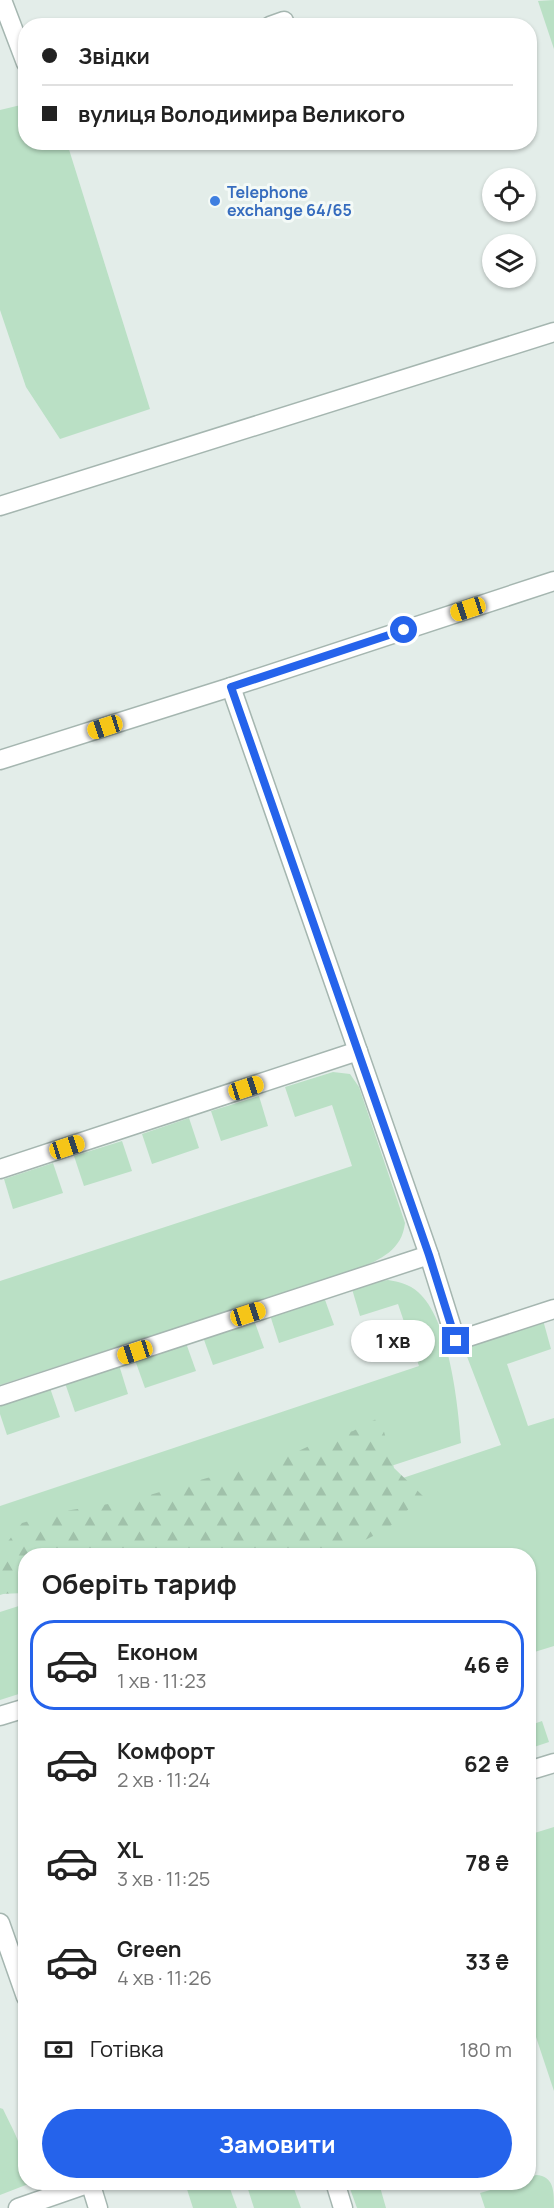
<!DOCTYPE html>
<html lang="uk">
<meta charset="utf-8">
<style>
:root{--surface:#fff;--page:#f2f2f2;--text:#222;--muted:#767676;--line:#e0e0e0;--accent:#2563eb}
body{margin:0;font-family:Manrope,sans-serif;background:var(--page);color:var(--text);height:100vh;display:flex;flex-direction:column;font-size:22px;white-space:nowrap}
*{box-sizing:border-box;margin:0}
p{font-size:20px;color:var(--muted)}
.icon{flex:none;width:33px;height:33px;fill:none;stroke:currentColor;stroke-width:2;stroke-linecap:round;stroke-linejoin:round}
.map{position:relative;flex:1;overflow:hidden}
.drawer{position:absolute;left:18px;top:1548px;width:518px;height:642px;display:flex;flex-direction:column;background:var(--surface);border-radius:24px;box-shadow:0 2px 4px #0004}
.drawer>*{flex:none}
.top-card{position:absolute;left:18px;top:18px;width:519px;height:132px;border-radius:24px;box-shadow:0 2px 4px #0004;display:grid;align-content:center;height:132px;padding:0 24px;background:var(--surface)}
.buttons{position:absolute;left:482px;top:168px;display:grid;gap:12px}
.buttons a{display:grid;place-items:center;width:54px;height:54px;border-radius:50%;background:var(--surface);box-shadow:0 2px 4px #0004;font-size:30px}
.end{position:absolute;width:27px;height:27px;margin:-14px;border:8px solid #2563eb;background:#fff;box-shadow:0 0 0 3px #fff}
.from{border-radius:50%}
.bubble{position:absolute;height:42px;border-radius:21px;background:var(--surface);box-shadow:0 2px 4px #0004;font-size:20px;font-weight:700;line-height:42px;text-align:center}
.car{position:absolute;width:18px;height:36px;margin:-18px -9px;border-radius:8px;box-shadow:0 0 4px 2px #0007;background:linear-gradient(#f5c518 24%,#345 0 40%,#f5c518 0 76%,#345 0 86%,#f5c518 0)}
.top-card b{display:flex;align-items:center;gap:21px;height:57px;font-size:22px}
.top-card b+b{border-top:2px solid var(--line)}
.top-card i{width:15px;height:15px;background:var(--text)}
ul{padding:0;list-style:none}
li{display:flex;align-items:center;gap:18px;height:90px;margin:0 12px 9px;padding:0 12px;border:3px solid transparent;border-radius:24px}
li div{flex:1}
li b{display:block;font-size:22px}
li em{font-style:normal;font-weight:700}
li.current{border-color:var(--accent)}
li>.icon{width:54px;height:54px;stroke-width:1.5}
h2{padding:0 24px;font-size:27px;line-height:72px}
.pay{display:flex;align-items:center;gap:15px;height:66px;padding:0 24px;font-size:22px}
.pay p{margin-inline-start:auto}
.cta{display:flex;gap:12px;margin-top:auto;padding:12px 24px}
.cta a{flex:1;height:69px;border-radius:36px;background:var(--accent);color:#fff;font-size:24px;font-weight:700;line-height:69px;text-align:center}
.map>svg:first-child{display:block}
</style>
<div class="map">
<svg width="554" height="2208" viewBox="0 0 554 2208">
<defs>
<pattern id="forest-firs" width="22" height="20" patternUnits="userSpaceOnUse" patternTransform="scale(1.5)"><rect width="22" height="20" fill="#bae0c5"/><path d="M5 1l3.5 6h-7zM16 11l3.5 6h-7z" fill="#a0c1aa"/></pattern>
</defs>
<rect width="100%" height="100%" fill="#e3ede9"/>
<g fill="#bae0c5">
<polygon points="554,0 554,49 538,1"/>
<polygon points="25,104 26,142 67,143 150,409 60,439 26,387 0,310 0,110"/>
<path d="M333,1072l17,2 9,13 46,136c-3,27 -24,36 -47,46l-358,116v-104l352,-115 -20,-61 -37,12 -10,-30z"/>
<polygon points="259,1096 268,1126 221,1141 211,1111"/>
<polygon points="189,1118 199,1148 152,1164 142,1134"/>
<polygon points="122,1141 132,1171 84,1186 74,1156"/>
<polygon points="53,1163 63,1193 13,1209 4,1179"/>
<path d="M388,1280c11,2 21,4 30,12 31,27 40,111 43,151l-341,112 -94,1 -1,31 -25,8v-89l419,-140 -21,-62 -38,12 -8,-27 19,-7z"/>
<polygon points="324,1297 334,1325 279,1343 270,1315"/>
<polygon points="254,1320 264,1348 213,1365 203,1337"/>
<polygon points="543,1320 551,1349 507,1364 528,1426 554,1418 554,1646 528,1654 528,1556 171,1556 501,1445 466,1354 469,1345"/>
<polygon points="186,1343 196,1371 145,1388 135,1360"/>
<polygon points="119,1365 128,1394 75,1412 65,1383"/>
<polygon points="50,1388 60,1417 7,1435 0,1414 0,1405"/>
<polygon points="25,1604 25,1692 0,1700 0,1612"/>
<polygon points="542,1721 549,1742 528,1749 528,1726"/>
<polygon points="554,1827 554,2091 528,2013 528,1835"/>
<path d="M0,2108l3,1c13,27 23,43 23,73l5,1 -31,12z"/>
<path d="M536,2175c18,1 18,16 18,33h-69l-5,-15 34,-10 14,-1v-4z"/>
<polygon points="185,2183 228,2183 237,2208 193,2208"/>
<polygon points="246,2183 292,2183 301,2208 254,2208"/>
<polygon points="348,2183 393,2183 380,2187 386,2208 357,2208"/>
</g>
<polygon fill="url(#forest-firs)" points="380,1417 394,1468 423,1496 387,1529 335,1555 26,1556 25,1593 0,1594 0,1552 22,1523 65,1511 133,1500 207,1478 270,1464 318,1442 353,1431"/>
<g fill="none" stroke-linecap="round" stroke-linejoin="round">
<defs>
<g id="minor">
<polyline points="2,0 26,63"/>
<polyline points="270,26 284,21"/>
<polyline points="0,506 554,332"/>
<polyline points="231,687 429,1255 456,1341 554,1309"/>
<polyline points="0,760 231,687 554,581"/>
<polyline points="0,1169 358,1051"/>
<polyline points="0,1396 429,1255"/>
<polyline points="0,1716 26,1708"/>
<polyline points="528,1771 554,1763"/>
<polyline points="0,1923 26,1997"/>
<polyline points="90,2182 98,2208"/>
<polyline points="335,2182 343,2208"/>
<polyline points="18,2208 90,2183"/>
</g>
</defs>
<use href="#minor" stroke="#a5b6b0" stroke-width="21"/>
<use href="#minor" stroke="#fff" stroke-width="18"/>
</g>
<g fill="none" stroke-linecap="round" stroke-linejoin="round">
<polyline stroke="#2563eb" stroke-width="8" points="404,630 231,687 429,1255 456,1341"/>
</g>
<circle fill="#3f7fe0" stroke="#f4faf7" stroke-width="2" cx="215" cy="201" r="6"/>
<g text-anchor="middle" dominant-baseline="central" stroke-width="6" stroke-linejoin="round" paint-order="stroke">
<g font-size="16" font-weight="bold" fill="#366cbe" stroke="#f4faf7" text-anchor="start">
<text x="227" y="192">Telephone<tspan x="227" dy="18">exchange 64/65</tspan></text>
</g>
</g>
</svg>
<div class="buttons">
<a><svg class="icon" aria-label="locate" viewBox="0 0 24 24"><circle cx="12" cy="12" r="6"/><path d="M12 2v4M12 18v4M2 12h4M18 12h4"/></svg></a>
<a><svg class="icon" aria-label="layers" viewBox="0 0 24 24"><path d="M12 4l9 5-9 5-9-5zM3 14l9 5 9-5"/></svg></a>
</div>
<i class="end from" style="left:404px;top:630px"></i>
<i class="end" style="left:456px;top:1341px"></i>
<div class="bubble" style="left:351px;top:1320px;width:84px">1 хв</div>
<i class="car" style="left:468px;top:609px;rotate:252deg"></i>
<i class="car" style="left:105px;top:727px;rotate:252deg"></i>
<i class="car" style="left:246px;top:1088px;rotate:72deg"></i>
<i class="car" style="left:67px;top:1147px;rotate:72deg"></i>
<i class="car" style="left:248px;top:1314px;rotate:72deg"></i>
<i class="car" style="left:135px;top:1352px;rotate:252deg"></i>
<div class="top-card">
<b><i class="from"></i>Звідки</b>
<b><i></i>вулиця Володимира Великого</b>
</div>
<section class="drawer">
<h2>Оберіть тариф</h2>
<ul>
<li class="current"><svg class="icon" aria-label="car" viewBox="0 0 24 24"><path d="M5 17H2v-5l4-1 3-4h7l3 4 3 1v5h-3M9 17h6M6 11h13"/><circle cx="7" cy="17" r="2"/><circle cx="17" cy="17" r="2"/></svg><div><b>Економ</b><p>1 хв · 11:23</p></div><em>46 ₴</em></li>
<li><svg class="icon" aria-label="car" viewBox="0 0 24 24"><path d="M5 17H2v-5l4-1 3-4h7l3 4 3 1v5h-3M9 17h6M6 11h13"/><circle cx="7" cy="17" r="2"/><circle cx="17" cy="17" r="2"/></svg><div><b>Комфорт</b><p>2 хв · 11:24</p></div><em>62 ₴</em></li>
<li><svg class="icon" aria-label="car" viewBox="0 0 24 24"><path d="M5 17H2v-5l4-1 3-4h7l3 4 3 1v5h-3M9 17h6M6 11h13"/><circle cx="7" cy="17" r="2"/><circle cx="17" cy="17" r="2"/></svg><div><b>XL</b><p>3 хв · 11:25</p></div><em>78 ₴</em></li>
<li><svg class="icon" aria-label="car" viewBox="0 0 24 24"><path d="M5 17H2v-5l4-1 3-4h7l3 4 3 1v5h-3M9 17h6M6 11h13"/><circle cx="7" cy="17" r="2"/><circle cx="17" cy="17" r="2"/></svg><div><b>Green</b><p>4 хв · 11:26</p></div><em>33 ₴</em></li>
</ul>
<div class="pay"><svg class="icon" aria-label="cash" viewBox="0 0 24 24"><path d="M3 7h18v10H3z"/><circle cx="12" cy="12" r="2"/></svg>Готівка<p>180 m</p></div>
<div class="cta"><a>Замовити</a></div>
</section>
</div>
